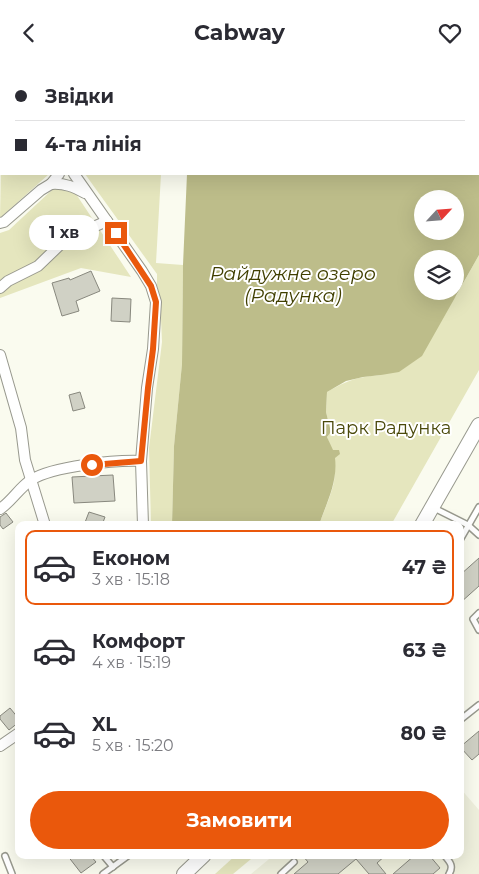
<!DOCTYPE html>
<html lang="uk">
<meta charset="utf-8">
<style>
:root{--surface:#fff;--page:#f7f7f7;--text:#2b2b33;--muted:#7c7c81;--line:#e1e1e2;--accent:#ea580c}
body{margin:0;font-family:Montserrat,sans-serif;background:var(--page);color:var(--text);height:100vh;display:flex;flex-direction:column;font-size:19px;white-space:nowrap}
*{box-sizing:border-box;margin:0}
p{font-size:16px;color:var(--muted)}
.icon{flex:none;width:28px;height:28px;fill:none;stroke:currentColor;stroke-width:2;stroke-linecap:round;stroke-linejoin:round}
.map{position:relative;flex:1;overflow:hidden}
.panel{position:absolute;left:15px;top:456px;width:449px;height:338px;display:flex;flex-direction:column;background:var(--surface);border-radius:10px;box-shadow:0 5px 20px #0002}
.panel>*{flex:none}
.guide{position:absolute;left:0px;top:0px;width:480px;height:110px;box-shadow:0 5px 20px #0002;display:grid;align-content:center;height:110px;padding:0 15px;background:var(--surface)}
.needle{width:32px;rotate:64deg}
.fabs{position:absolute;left:414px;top:125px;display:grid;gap:10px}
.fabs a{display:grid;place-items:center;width:50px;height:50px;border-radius:50%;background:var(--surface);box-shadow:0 5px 20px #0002;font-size:25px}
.end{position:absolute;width:22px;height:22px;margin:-11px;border:6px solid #ea580c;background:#fff;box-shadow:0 0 0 2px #fff}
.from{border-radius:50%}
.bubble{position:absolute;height:35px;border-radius:18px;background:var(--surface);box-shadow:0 5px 20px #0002;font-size:16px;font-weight:700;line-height:35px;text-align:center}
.guide b{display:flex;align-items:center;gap:18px;height:48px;font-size:19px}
.guide b+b{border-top:1px solid var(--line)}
.guide i{width:12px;height:12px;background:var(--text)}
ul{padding:9px 0 0;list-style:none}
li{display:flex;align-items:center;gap:15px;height:75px;margin:0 10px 8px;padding:0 5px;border:2px solid transparent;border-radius:10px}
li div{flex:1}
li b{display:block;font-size:19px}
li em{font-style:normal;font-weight:700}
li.current{border-color:var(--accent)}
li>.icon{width:45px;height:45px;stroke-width:1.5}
.action{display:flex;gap:10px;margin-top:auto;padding:10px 15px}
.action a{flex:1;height:58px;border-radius:30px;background:var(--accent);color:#fff;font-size:20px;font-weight:700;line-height:58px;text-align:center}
header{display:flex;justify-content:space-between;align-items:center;height:65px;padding:0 15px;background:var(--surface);font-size:22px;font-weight:700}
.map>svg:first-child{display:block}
</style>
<header><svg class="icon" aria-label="back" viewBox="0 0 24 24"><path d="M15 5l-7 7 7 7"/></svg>Cabway<svg class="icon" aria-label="heart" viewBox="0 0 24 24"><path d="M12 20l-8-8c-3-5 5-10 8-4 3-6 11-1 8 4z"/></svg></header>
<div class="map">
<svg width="479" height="809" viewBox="0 0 479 809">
<rect width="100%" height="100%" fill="#fafbef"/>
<polygon fill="#eff0dd" points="460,723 479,745 479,809 251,809 274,790 460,790"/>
<g fill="#e5e6be">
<polygon points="1,101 1,109 49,109 0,153"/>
<polygon points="85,109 161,109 156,198 183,200 182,299 174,381 172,460 151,460 149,383 162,277 160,231 157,221 157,209"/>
<polygon points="63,123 76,129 131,212 81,203 0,233 0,168 9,165 53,124"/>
<path d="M479,190v115l-88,155h-72c13,-36 24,-50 8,-88l4,-5 -5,-20 1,-20c21,-12 30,-15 54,-17l75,-79z"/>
<polygon points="236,790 247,790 251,794 233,809 215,809"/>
</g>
<path fill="#bdbd8a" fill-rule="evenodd" d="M216,0h263v190l-57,101 -23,16 -18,3 -18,2 -17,4 -19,11 -1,20 5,20 -4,5 6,13h6l1,4 -5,4c3,24 -9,46 -16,67h-147l2,-79 8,-82 1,-99 4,-91h292v-108h-264zM422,134h33v32h-33zM422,194h33v32h-33z"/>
<g fill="#d0d1c5" stroke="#88887e">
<polygon points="91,206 100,226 76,236 79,246 62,251 52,218 69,213 70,215"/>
<polygon points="112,233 131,234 130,257 111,256"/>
<polygon points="80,327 85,343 73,346 69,330"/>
<polygon points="113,410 115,436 74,438 72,412"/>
<polygon points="89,447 105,452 102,460 84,460"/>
<polygon points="6,448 13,457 3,464 0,460 0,452"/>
<polygon points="479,493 479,521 460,538 460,510"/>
<polygon points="10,643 19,654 19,657 9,665 0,654 0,651"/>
<polygon points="479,666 479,689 472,695 460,682"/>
<polygon points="67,790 90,790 96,797 81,808"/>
<polygon points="302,790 386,790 377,798 386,809 369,809 356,794 338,809 294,809 308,797"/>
<polygon points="415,790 429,790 440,803 433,809 393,809"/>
</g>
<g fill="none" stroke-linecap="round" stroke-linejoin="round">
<defs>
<g id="lane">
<polyline points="432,442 468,460 479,470"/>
<polyline points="460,475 479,442"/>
<polyline points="479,548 473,554 479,565"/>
<polyline points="460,655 479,640"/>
<polyline points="103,790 113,802"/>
<path d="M444,790c6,7 10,11 5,19"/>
<polyline points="5,791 12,809"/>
<polyline points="103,809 129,790"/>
<polyline points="281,809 294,797"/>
</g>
<g id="street">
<polyline points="30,1 31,0"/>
<polyline points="0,35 1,34"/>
<polyline points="0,93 1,92"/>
<polyline points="74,109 142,206 151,221 156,237 153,284 147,323 141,396 143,460"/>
<path d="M51,119c14,-1 23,3 34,9"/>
<polyline points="0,158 4,157 41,125 51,119 59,109"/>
<polyline points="0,223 8,216 38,201 66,174 107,156"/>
<polyline points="0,290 21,363 25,395 45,460"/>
<path d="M0,444c12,-8 19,-21 31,-29 22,-14 84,-20 110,-19"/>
<polyline points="0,681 19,668"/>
</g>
<g id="secondary">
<polyline points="422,460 479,360"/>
<polyline points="184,809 204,790"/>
</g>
</defs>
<use href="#lane" stroke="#98998e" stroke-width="8"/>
<use href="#street" stroke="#98998e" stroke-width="12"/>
<use href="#secondary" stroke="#98998e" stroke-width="16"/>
<use href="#lane" stroke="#fff" stroke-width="5"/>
<use href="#street" stroke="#fff" stroke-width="10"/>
<use href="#secondary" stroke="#fff" stroke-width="14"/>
</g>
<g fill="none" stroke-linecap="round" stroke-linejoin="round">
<polyline stroke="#ea580c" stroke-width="6" points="92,400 141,396 148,323 153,284 156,237 151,221 116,168"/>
</g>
<g text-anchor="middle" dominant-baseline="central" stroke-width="4" stroke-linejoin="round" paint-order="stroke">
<g font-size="18" fill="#4b4a0b" stroke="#fff">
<text x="386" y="363">Парк Радунка</text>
</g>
<g font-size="19" font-style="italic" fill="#403f00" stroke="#fff">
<text x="293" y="208">Райдужне озеро<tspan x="293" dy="22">(Радунка)</tspan></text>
</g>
</g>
</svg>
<div class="fabs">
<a><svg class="needle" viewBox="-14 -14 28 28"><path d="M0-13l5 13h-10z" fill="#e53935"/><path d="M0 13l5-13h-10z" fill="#7c7c81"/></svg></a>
<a><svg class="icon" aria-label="layers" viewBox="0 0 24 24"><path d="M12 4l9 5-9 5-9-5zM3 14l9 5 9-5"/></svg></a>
</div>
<i class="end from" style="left:92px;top:400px"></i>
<i class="end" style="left:116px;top:168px"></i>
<div class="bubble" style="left:29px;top:150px;width:70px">1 хв</div>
<div class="guide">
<b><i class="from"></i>Звідки</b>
<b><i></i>4-та лінія</b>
</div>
<section class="panel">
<ul>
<li class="current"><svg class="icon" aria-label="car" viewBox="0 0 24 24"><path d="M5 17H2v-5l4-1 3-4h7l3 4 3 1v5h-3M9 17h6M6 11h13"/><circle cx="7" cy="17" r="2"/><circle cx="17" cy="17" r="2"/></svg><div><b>Економ</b><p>3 хв · 15:18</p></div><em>47 ₴</em></li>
<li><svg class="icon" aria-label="car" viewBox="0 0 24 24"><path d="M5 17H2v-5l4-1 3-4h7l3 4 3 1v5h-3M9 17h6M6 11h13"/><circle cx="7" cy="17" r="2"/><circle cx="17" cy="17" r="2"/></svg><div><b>Комфорт</b><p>4 хв · 15:19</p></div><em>63 ₴</em></li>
<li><svg class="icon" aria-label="car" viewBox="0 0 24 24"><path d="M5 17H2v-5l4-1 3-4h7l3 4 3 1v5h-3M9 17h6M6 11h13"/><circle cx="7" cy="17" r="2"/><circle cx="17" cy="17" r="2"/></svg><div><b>XL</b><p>5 хв · 15:20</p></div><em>80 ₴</em></li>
</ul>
<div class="action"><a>Замовити</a></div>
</section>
</div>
